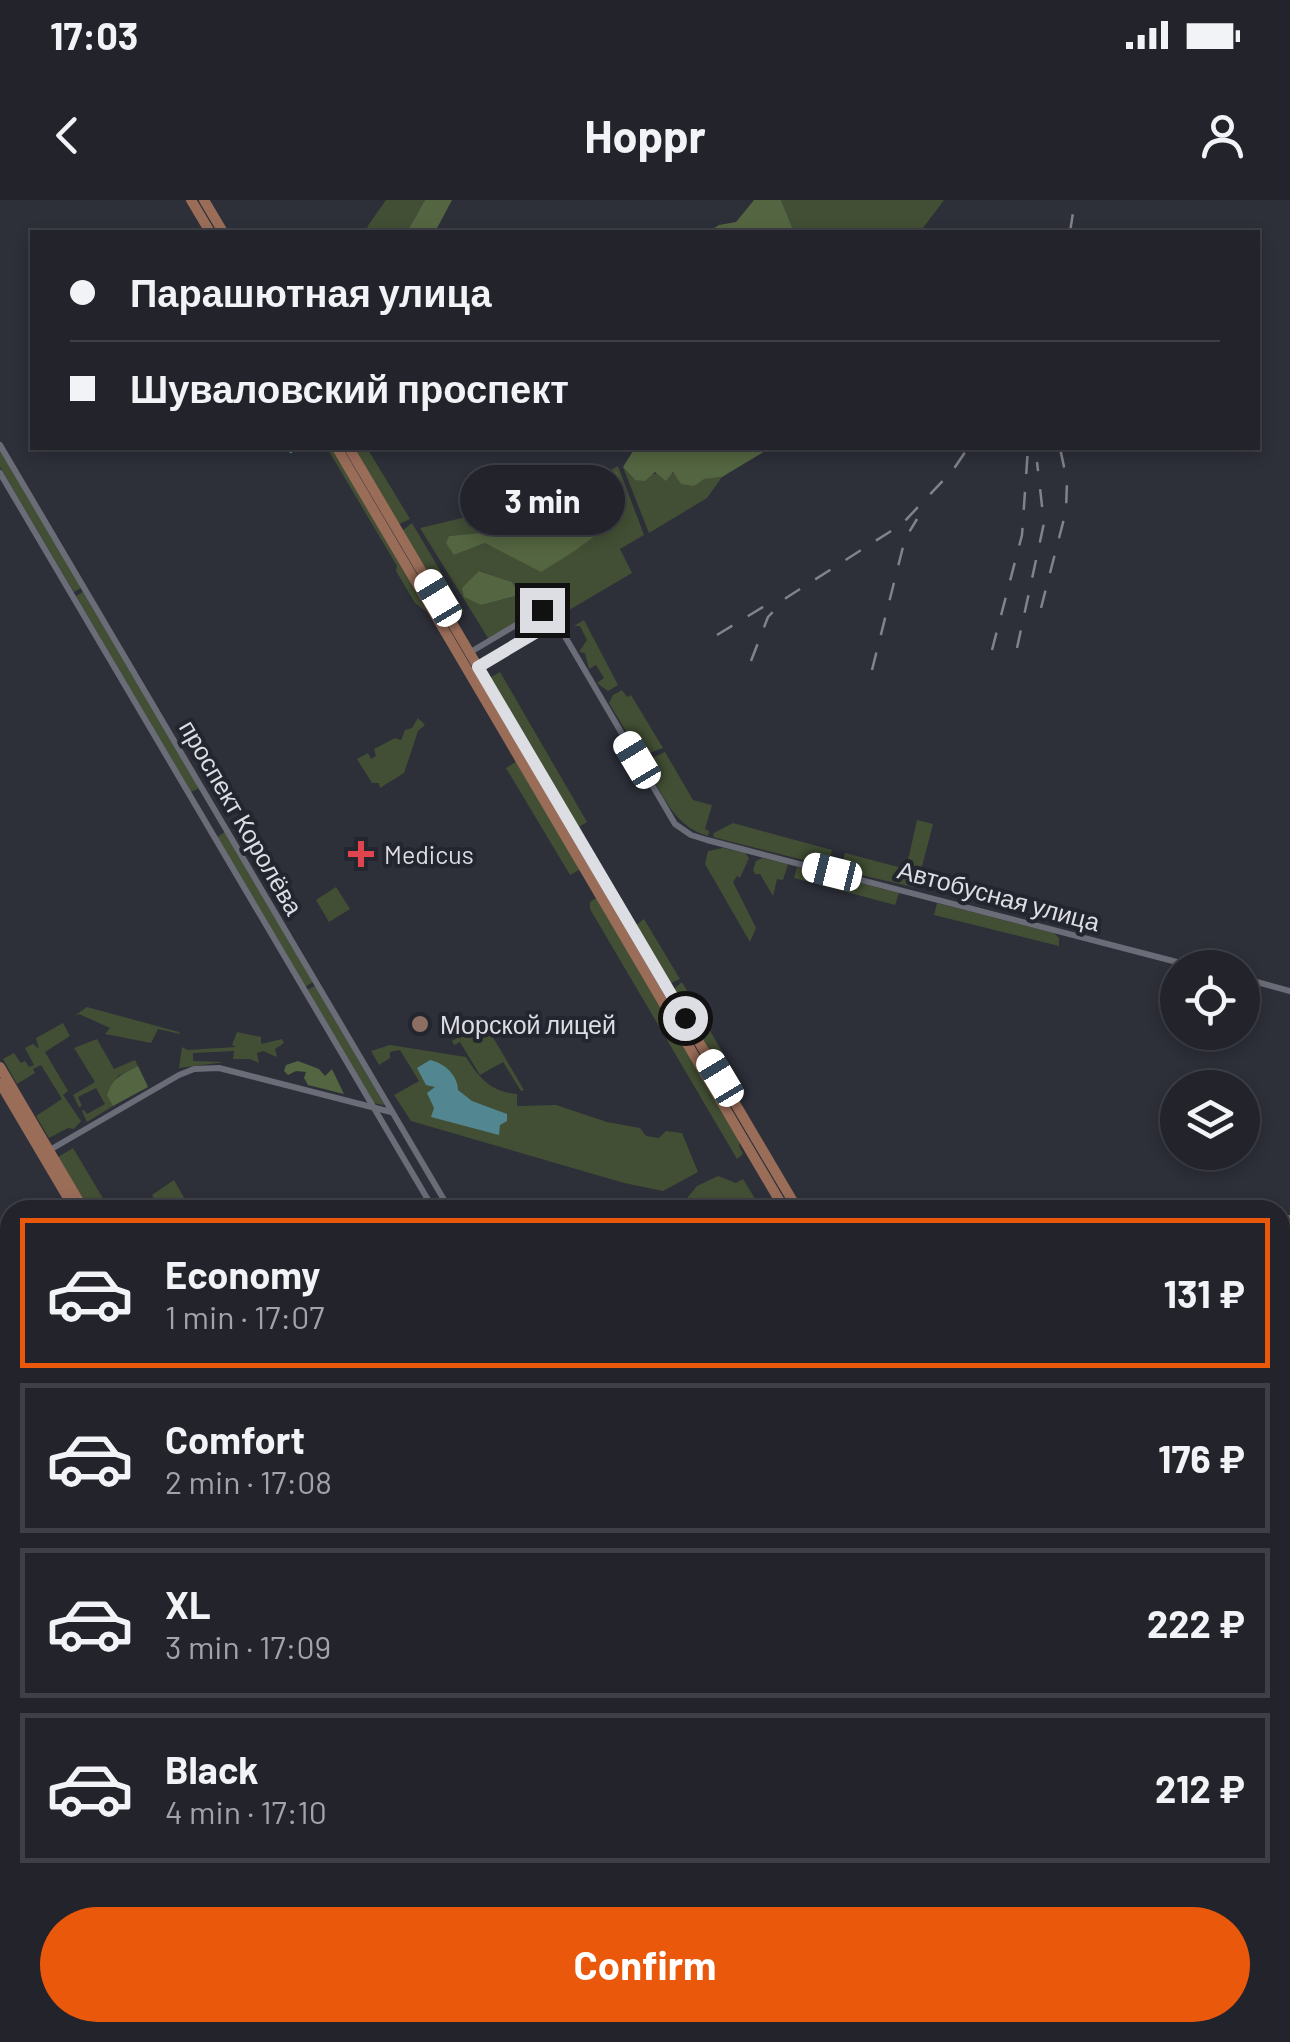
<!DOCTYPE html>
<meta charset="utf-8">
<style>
:root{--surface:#22232b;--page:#2a2b33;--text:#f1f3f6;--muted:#a2a4a9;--line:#3f4047;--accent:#ea580c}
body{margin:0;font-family:Barlow,sans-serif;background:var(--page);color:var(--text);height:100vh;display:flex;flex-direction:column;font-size:38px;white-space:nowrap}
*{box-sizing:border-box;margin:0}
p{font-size:32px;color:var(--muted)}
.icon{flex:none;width:55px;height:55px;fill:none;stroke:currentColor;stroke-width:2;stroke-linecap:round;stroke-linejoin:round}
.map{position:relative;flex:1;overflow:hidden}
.details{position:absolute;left:0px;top:1000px;width:1290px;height:842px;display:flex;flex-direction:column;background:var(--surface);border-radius:30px 30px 0 0;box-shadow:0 5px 15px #0003,0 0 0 2px var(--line)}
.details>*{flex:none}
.hud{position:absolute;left:30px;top:30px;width:1230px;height:220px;border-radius:0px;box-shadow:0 5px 15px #0003,0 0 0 2px var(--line);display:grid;align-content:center;height:220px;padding:0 40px;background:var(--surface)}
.tools{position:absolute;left:1160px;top:750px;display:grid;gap:20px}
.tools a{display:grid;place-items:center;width:100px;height:100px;border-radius:50%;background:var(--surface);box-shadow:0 5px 15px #0003,0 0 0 2px var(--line);font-size:50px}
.end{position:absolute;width:45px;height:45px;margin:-22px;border:12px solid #dddee4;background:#111;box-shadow:0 0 0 5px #111}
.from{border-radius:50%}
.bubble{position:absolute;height:70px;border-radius:35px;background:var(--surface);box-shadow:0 5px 15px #0003,0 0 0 2px var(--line);font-size:32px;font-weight:700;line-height:70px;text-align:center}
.car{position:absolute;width:30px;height:60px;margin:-30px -15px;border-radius:12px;box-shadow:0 0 8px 2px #0007;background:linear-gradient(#fff 24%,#345 0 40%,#fff 0 76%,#345 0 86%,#fff 0)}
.hud b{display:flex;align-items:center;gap:35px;height:95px;font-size:38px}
.hud b+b{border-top:2px solid var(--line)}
.hud i{width:25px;height:25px;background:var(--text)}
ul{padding:18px 0 0;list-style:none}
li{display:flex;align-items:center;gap:30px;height:150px;margin:0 20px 15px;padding:0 20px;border:5px solid var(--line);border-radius:0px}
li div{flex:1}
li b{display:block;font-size:38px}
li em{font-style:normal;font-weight:700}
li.selected{border-color:var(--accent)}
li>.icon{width:90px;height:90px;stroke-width:1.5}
.action{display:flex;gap:20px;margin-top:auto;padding:20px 40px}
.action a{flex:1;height:115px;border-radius:60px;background:var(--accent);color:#fff;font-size:40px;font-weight:700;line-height:115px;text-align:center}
.status{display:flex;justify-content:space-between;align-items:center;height:70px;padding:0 50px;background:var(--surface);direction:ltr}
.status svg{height:28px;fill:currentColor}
header{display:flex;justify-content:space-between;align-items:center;height:130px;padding:0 40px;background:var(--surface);font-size:45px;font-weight:700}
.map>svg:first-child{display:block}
</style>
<div class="status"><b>17:03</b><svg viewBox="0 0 49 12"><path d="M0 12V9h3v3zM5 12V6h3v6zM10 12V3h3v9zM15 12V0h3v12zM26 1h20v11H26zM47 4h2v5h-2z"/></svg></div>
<header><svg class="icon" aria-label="back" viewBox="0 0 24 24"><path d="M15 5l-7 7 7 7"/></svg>Hoppr<svg class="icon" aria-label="person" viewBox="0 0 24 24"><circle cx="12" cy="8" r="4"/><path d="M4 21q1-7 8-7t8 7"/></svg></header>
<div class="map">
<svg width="1290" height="1842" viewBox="0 0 1290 1842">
<rect width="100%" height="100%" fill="#2d2f39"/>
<g fill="#424f34" fill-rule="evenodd">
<polygon points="386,0 425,0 407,32 373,32 367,27"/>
<polygon points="781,0 944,0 920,32 794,32"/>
<polygon points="327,248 332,248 427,412 415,403 396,371 397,366"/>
<polygon points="353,248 367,248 410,319 399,324"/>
<polygon points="0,250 81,388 74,392 0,267"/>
<path d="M618,266l26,69 -24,14 12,24 -73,43 -6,-9 -6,-2 -59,33 -68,-110 147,-35zM615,272l9,12 -9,8v10l11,11 -104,47 -37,-17 -31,12 -5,-19 30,-3 6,-11c64,-8 80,-6 130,-50zM480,371l32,11 8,13 -39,10 -16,-13z"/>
<path d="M623,267l12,13c35,-16 52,1 87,-3l-15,21 -58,35z"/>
<polygon points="412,323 464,411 456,416 402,331"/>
<polygon points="83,392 199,588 191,592 76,396"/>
<polygon points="584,420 618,485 608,491 597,483 604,478 596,465 589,469 585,453 579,452 587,440 580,426 574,426"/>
<polygon points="500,472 587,622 579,627 490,478"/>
<polygon points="622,490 627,497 631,495 663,548 641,556 609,503 613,495"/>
<polygon points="418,518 425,525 418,531 404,573 380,588 379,583 372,583 357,559 368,553 371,559 376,556 374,549 395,538 401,540 405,530 412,528"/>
<path d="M665,552l28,48 19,5 -7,24 4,2 -1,5c-35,-10 -46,-43 -63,-72l1,-3z"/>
<polygon points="517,561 576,661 579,670 570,675 506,568"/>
<polygon points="917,620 933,624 918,682 913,687 848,672 841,668 845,653 906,669"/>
<polygon points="733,623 832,650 827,666 713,637 714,633"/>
<polygon points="225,632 313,782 305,787 217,637"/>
<polygon points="723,648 745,653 749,658 740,678 737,676 733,682 756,728 750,742 705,664 708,651"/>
<polygon points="762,658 788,664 783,680 777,679 773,696 760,674 755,674 753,670 756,661"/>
<polygon points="797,667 899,693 895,705 794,678"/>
<polygon points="336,687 350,709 329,722 316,700"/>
<polygon points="596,698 740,940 739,946 743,954 737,959 590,709 590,702"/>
<polygon points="937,703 1054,733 1059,738 1059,746 934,715"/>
<polygon points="644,719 680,779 669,784 635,726"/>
<polygon points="682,782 732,869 724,874 673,790"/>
<polygon points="315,786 384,904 383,905 374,903 307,790"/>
<polygon points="87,807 179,832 180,834 158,829 151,843 105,834 110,828 79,814 74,816"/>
<polygon points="484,822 524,890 521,891 503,862 480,875 460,842 454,845 452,841"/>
<polygon points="63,823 70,836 45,852 68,891 63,895 81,921 74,929 68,928 49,938 36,916 62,899 41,865 33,869 35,873 17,884 3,859 14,853 21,863 25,861 29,867 34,865 25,848 33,844 39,849 36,838"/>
<polygon points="237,832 261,837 261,844 282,839 284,843 275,849 277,857 263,851 257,853 259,863 250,859 233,859 234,851 193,853 193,861 225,862 179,868 182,847 187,850 236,847 232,845"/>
<polygon points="97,839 114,869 135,860 138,866 118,876 107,896 113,906 87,922 82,911 84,910 87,914 105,904 96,888 78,897 82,906 79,907 73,895 95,882 74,848"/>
<path d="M390,845l76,12c13,21 25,35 51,37v12l39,-1 51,17 33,6 6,8 13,2 7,-7 16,2 16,39 -35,19 -39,-8 -213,-62 -17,-26 25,-14 -19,-31 -10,2v6l-11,7 -8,-14z"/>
<polygon points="73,948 110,1010 89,1010 58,957"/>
<polygon points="718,976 736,983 743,979 762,1010 677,1010 697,986"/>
<polygon points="174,980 191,1010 160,1010 152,995"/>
<polygon points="10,1690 10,1781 0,1787 0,1696"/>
</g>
<g fill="#546541">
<polygon points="425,0 452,0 435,32 407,32"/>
<polygon points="754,0 781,0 794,32 708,32 719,25 736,22"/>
<polygon points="635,248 770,248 722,277 704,279 694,286 681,284 673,272 666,281 655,272 645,281 635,280 623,267"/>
<path d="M616,271l8,14 -9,7v10l11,11 -53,39 -32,20 -56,-29 -31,12 -8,-12 3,-7 30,-3 6,-11c64,-8 80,-6 131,-51z"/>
<polygon points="479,371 512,382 520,395 481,405 464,397 462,388"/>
<polygon points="298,861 319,869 325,876 332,869 344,894 308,885 304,878 306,872 296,871 288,875 284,871 286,865"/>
<path d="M138,866l10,21 -35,19 -6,-10c5,-18 15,-22 31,-30z"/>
</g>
<path fill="#528690" d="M430,860c14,3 28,15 28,30l14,11 35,13v7l-7,4 -1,10 -68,-18 3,-9 -7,-15 8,-6 -9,-2 -9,-17z"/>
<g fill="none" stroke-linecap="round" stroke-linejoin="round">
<polyline stroke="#528690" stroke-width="2.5" points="287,248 291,252"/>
<g stroke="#6a6c77" stroke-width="6">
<polyline points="0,245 450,1010"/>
<polyline points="0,273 434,1010"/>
<polyline points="550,411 675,624 691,635 707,640 1200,768"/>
<polyline points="469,453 541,410 550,411"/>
<polyline points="476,468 545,427 551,420 551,412"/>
<polyline points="1242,778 1290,791"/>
<polyline points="48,951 179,875 194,869 219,868 391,912"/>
<polyline points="0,1468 10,1485"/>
<polyline points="0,1496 10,1513"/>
<polyline points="198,1832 203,1842"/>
<polyline points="214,1832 220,1842"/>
<polyline points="1112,1832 1147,1842"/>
<polyline points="1169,1832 1206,1842"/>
<polyline points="900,1842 902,1832"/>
<polyline points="916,1842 919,1832"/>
<polyline points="1075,1842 1078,1832"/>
</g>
<g stroke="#9a6d59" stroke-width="10">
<polyline points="191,0 210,32"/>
<polyline points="204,0 223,32"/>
<polyline points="337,248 785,1010"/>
<polyline points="349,248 798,1010"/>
<polyline points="0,867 84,1010"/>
<polyline points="0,883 75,1010"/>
<polyline points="1280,1024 1290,1020"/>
<polyline points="1280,1043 1290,1038"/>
<polyline points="1280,1465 1290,1468"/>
<polyline points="1280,1477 1290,1479"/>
<polyline points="0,1791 10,1785"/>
<polyline points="558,1832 563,1842"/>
<polyline points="567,1832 573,1842"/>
</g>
<g stroke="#81828a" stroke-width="2.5">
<polyline points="0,1484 10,1501"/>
<polyline points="205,1832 210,1842"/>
</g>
<g stroke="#81828a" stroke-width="2.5" stroke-dasharray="18 18" stroke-linecap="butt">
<polyline points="1070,32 1075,0"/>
<polyline points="1041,408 1066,311 1067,281 1060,248"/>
<polyline points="717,435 776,399"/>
<polyline points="1017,448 1044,323 1037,262"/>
<polyline points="992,450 1022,335 1028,248"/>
<polyline points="751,461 768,417 786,398 902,324 953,270 968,248"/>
<polyline points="872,470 905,339 917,319"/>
</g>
</g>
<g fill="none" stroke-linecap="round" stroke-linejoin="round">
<polyline stroke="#dddee4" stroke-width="12" points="542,410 548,409 551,416 545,427 478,467 685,818"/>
</g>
<path fill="#e0444e" stroke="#23252f" stroke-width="4" d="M356 639h10v10h10v10h-10v10h-10v-10h-10v-10h10z"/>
<circle fill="#8d6e63" stroke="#23252f" stroke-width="4" cx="420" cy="824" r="10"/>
<g text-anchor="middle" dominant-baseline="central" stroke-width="8" stroke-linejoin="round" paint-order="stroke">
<g font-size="25" fill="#dddee4" stroke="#23252f">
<text transform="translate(242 617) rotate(60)">проспект Королёва</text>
<text transform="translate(999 695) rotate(15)">Автобусная улица</text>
</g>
<g font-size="25" fill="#dddee4" stroke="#23252f" text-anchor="start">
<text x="384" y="654">Medicus</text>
<text x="440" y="824">Морской лицей</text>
</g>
</g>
</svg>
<div class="tools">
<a><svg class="icon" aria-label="locate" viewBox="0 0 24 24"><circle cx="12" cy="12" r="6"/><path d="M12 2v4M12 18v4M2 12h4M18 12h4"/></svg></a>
<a><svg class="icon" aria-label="layers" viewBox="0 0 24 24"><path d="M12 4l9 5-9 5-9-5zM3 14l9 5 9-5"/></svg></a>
</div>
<i class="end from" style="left:685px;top:818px"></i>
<i class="end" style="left:542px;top:410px"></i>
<div class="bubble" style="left:460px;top:265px;width:165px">3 min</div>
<i class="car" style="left:438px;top:398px;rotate:329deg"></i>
<i class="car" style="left:637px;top:560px;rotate:329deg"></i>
<i class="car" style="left:832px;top:672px;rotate:284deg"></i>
<i class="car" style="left:720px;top:878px;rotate:329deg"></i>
<div class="hud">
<b><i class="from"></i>Парашютная улица</b>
<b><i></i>Шуваловский проспект</b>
</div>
<section class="details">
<ul>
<li class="selected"><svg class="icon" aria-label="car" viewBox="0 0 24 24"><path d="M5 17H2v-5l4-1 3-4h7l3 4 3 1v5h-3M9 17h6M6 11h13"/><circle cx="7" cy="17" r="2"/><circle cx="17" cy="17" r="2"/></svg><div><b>Economy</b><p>1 min · 17:07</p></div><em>131 ₽</em></li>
<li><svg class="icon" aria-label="car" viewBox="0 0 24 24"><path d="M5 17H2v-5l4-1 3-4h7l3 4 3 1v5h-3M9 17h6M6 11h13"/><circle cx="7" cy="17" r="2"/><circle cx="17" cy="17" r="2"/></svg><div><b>Comfort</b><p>2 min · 17:08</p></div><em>176 ₽</em></li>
<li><svg class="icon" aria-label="car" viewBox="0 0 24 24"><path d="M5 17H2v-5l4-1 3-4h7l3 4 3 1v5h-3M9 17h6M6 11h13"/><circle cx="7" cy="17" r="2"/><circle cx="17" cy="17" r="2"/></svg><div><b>XL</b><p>3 min · 17:09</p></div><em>222 ₽</em></li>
<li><svg class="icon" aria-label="car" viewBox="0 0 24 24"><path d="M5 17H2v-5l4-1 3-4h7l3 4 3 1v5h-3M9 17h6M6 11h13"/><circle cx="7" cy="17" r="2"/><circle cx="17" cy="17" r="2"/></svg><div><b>Black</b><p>4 min · 17:10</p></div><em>212 ₽</em></li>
</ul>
<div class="action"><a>Confirm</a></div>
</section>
</div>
